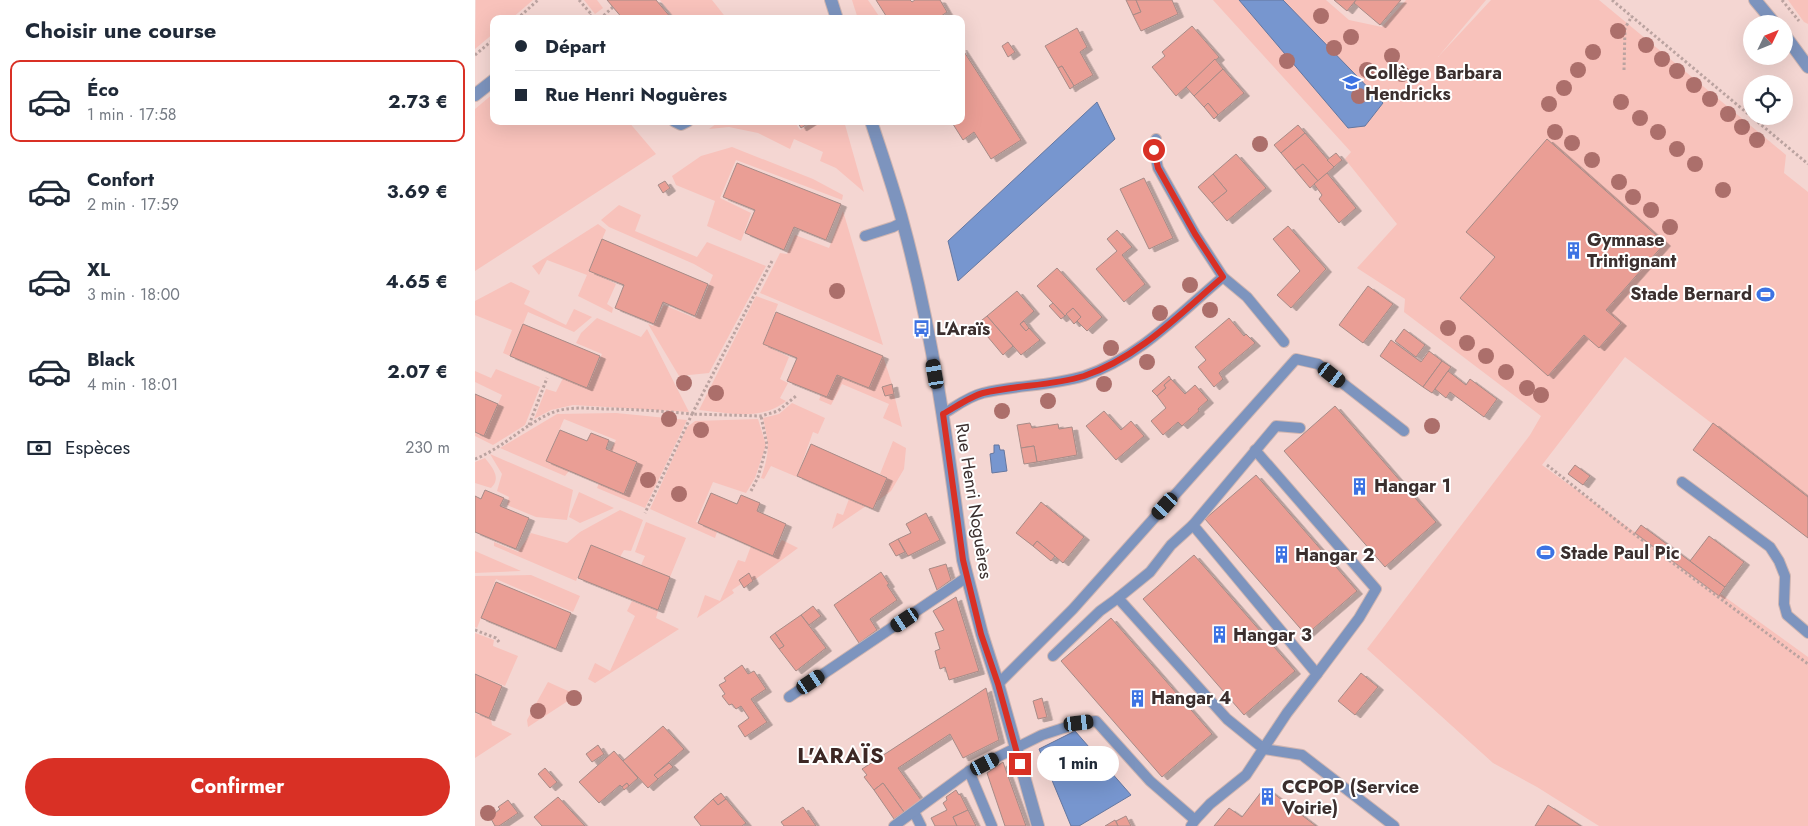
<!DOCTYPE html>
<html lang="fr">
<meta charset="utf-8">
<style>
:root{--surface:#fff;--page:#f2f2f3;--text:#1f2937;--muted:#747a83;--line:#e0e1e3;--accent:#d93025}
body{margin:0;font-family:Jost,sans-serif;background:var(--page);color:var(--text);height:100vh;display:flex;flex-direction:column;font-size:19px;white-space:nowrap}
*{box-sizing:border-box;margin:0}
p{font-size:16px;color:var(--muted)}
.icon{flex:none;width:28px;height:28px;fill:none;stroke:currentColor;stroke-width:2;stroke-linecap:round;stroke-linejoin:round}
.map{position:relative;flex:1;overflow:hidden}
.side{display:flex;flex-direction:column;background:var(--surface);width:475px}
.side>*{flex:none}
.top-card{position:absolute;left:15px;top:15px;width:475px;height:110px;border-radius:10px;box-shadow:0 5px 20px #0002;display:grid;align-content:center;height:110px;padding:0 25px;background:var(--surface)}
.needle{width:32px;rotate:47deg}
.buttons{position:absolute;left:1268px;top:15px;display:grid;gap:10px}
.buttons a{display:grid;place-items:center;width:50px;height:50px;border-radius:50%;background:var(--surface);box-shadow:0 5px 20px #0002;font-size:25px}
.end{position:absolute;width:22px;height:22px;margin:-11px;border:6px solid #d93025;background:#fff;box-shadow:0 0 0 2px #fff}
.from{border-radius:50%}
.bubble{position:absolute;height:35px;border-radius:18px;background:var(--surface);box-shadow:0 5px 20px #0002;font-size:16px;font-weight:700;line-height:35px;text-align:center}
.car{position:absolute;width:15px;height:30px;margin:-15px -8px;border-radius:6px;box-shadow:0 0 4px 1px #0007;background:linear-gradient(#222 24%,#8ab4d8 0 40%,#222 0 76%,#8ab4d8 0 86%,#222 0)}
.top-card b{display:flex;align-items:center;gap:18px;height:48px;font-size:19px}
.top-card b+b{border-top:1px solid var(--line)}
.top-card i{width:12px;height:12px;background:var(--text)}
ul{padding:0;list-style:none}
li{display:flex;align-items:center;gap:15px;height:82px;margin:0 10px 8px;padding:0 15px;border:2px solid transparent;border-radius:10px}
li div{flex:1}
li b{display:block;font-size:19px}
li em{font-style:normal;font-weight:700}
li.on{border-color:var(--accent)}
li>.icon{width:45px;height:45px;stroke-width:1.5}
h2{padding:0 25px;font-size:22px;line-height:60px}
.pay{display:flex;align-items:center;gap:12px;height:55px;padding:0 25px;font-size:19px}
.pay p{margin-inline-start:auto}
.primary-button{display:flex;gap:10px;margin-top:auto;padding:10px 25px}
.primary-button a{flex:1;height:58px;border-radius:30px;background:var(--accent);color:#fff;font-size:20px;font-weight:700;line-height:58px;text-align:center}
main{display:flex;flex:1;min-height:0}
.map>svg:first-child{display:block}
</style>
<main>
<section class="side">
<h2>Choisir une course</h2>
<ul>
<li class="on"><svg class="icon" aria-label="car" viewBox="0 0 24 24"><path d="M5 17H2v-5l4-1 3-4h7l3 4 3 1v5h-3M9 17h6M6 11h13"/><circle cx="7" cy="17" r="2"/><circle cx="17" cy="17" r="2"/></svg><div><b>Éco</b><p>1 min · 17:58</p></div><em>2.73 €</em></li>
<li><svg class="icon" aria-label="car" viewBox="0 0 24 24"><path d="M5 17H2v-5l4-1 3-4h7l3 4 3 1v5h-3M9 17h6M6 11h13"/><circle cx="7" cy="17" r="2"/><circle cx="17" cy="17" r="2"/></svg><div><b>Confort</b><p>2 min · 17:59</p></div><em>3.69 €</em></li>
<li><svg class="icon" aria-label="car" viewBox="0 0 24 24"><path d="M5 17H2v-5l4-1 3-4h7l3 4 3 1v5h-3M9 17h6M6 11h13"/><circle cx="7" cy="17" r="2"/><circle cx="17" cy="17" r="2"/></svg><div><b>XL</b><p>3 min · 18:00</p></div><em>4.65 €</em></li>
<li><svg class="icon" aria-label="car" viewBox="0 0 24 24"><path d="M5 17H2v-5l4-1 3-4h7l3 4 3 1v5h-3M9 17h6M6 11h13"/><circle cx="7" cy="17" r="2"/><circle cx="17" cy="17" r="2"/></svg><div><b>Black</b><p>4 min · 18:01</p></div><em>2.07 €</em></li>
</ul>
<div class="pay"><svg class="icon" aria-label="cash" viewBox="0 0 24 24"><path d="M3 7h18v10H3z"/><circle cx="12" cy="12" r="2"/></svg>Espèces<p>230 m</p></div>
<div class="primary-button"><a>Confirmer</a></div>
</section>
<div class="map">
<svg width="1333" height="826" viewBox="0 0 1333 826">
<defs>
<filter id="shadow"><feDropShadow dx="5.5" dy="3" stdDeviation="0" flood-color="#0004"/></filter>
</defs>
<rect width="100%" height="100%" fill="#f4d6d2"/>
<g fill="#f8c2bb">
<polygon points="1,0 58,0 36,19 19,19 19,33 0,49"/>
<polygon points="109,0 122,0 128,8 120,14"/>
<polygon points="185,0 237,0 252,19 200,19"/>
<polygon points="377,0 393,0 406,19 383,19"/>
<polygon points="738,0 851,0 874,20 907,27 931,0 1011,0 963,57 1016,0 1124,0 1311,155 1309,173 1333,192 1333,497 1150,357 1067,465 1333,657 1333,826 1124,826 1062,787 1018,763 892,649 1055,435 1066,416 929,312 930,299 882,268 922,224 870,159 876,152"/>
<polygon points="1313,0 1333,0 1333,24 1329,22"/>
<polygon points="19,93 19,121 153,121 181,154 0,271 0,109"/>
<polygon points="245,121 319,121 325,130 340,121 369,121 389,192 361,168 345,161 348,152 319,139 315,149 283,133 254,127 234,129"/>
<polygon points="257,147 338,179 368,195 367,200 261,160 245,198 276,213 266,241 232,226 240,201 201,185 197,176 226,156"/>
<polygon points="144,205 166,215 160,231 222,257 232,242 291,266 234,373 204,376 173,324 178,326 189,305 220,318 238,275 219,264 134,227 126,220"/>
<polygon points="368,211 408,345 285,293 305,253 312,254 320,235 354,248"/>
<polygon points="123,224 131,230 114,270 141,284 132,304 138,308 137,313 103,296 112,275 72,260 64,275 57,266"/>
<polygon points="36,282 55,291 49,304 91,325 99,309 117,317 99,332 53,312 35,356 28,353 37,330 0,315 0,301"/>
<path d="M281,296l22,8 -15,40 26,13 -9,22 8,4 -8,15 6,3c-24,20 -58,12 -87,9z"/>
<polygon points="122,318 166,337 172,329 214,412 98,405 76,410 59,419 71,389 81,392 88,378 112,387 127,354 101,343 106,333"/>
<polygon points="408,356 417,384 408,387 410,396 419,394 427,427 408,418 414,404 367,384 356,405 344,400 346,395 352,397 362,375 394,388"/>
<polygon points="21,369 65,387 50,425 18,445 0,436 0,432 9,435 27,395 0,382 0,371 16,378"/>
<path d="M317,403l33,15 -7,16 -5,-2 -16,45 -26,-11 -7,13 -3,-1c9,-26 8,-34 2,-60l16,-4z"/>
<polygon points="141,413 212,420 170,508 122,488 124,483 149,494 162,463 135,451 141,440 89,419 71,461 94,471 90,476 25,448 82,414"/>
<polygon points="283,419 291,445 280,478 271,493 238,482 221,522 242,532 240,538 175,509 212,427 220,421"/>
<polygon points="418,441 431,448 429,469 416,491 401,502 412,478 405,474"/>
<polygon points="15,454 98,490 92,520 61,517 32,505 34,497 22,491 27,474"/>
<path d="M10,458c7,9 17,20 6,30l-16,-5v-21z"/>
<polygon points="104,492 139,508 105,523 94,517"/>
<polygon points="374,499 391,506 357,529 362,513 368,515"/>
<polygon points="145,510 168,520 156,551 149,550 145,557 116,545 101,581 19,546 19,542 43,552 56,533 92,543 105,532"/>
<polygon points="171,522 211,538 195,577 166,565 170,556 160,552"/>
<polygon points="307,540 323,548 278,581 274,573 264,580 266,584 257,590 259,593 222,618 230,595 245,601 263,560 270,562 276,546 297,555"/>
<polygon points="0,551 46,571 0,573"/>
<polygon points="56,575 105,596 98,612 21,579 2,628 0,627 0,576"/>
<polygon points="157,601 183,611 181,618 204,629 120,683 113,679 120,663 135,671 160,616 152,611"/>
<polygon points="0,633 19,640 18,646 43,656 30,686 0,674"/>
<polygon points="73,682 102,695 53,727 52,720"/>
<polygon points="0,713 16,719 17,725 37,734 0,758"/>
</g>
<g fill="#7796cf" stroke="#65779f">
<polygon points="764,0 808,0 908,103 890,126 873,128"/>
<polygon points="622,102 640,139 483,281 473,241"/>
<polygon points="519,445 524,445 525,450 529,450 532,471 517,473 515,454 519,453"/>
<polygon points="600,731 656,795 604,826 596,826 564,749"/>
</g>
<g fill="#ea9e95" stroke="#a78b87" filter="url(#shadow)">
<polygon points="132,0 181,0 197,19 148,19"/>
<polygon points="401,0 435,0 437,2 440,0 465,0 472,12 462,19 413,19"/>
<polygon points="651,0 661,0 666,12 658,15"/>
<polygon points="661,0 697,0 703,14 666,31 658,15 666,12"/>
<polygon points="859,0 881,0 872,11"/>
<polygon points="881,0 926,0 905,25 879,3"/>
<polygon points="717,26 744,57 701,96 677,67 690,56 687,52"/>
<polygon points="602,28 612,47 605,52 618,75 599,86 587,66 583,68 570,46"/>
<polygon points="533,42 540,52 533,57 527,46"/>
<polygon points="486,47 546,140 516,159 499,132 488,140 476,121 486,121"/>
<polygon points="740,59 748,69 719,96 711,87"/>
<polygon points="587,66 599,86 595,89 583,68"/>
<polygon points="748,69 769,93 743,115 733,103 729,107 719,96"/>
<polygon points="733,103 743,115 739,119 729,107"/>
<polygon points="322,121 337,121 326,128"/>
<polygon points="823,125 830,133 806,153 799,145"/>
<polygon points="830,133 859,167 843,181 828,164 820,170 806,153"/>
<polygon points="1072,139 1190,243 1131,310 1146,323 1124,348 1109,335 1073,376 985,298 1020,257 991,232"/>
<polygon points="861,153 867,160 859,167 852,160"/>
<polygon points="761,154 791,188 752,221 737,203 752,191 738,174"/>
<polygon points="262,163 366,204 351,240 319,227 309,250 270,233 280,210 248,197"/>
<polygon points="828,164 843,181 835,188 820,170"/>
<polygon points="852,173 881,208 864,223 844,199 847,195 839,184"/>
<polygon points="738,174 752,191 737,203 723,187"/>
<polygon points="669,178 698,238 674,249 645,189"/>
<polygon points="190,181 195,188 188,193 183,185"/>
<polygon points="813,226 851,269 816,308 802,295 825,271 798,239"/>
<polygon points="642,230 657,247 647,255 670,284 649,302 621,269 642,251 632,239"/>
<polygon points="127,239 233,284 220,316 188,302 179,324 140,308 149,285 114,271"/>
<polygon points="582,268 627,317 612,331 602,321 606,317 598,308 590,316 562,286"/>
<polygon points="893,286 918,304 888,343 864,325"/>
<polygon points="542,291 559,311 545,324 551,331 554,328 565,340 546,355 512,316"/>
<polygon points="578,303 590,316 586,319 574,306"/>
<polygon points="598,308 606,317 599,324 591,314"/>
<polygon points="301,312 408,356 394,388 362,375 352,397 312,381 322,358 288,344"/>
<polygon points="512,316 538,346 528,355 502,324"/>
<polygon points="754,318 769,336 771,334 780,343 744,373 748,379 739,387 723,367 731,360 720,347"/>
<polygon points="549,321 554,328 551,331 545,324"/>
<polygon points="48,324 125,356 112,388 35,356"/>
<polygon points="929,329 950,345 941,357 920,341"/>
<polygon points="916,340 946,362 954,351 967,361 948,387 905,356"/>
<polygon points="967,361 976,367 957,393 948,387"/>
<polygon points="973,371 991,385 995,379 1022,399 1009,417 975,392 971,398 960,389"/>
<polygon points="694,376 696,379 689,385 691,388 682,396 677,391"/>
<polygon points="696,379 710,394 720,385 733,400 723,409 724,411 707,426 703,422 688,435 676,421 691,408 682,396 691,388 689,385"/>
<polygon points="417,384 419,394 410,396 407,387"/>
<polygon points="0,394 23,404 9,436 0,432"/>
<polygon points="860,406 961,522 910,567 809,451"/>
<polygon points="629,411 646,430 656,421 669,436 641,460 611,426"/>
<polygon points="555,423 557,428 583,424 584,429 597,427 602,455 562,462 559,446 546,448 542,425"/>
<polygon points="1238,423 1333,497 1333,538 1218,450"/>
<polygon points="85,430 112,441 116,433 134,440 131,449 162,462 149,494 71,461"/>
<polygon points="336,444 412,478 398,509 322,476"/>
<polygon points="559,446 562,462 549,464 546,448"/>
<polygon points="1100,465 1115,476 1108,485 1093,474"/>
<polygon points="781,475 882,591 831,635 730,519"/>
<polygon points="10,490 29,498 25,506 54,518 41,549 0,532 0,496 6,499"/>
<polygon points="236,493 262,504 266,495 285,503 282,511 311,524 298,556 223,523"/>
<polygon points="566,502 609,537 588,563 562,541 558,546 541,533"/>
<polygon points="451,513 465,540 433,556 423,539 436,533 431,524"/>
<polygon points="1166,525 1250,587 1244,596 1160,533"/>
<polygon points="1234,536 1269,562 1250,587 1215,561"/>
<polygon points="423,539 430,552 421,556 414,544"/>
<polygon points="562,541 580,556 576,561 558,546"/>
<polygon points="116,545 195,577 183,610 103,578"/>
<polygon points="719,555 820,671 769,715 668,599"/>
<polygon points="471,564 476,580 462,590 454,569"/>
<polygon points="406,572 414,584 412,585 422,600 395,619 402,630 384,643 359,605"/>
<polygon points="274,573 278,581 269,588 264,580"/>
<polygon points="21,582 96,613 81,649 6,618"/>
<polygon points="481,597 504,671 474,680 470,667 465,669 460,651 465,649 460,633 469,630 458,611"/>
<polygon points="338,606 346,616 334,625 326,615"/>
<polygon points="326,615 351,648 321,671 304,649 309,646 300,633"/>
<polygon points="636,618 737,734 687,777 586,661"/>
<polygon points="300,633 309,646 304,649 295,637"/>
<polygon points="267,665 273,674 279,671 291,689 276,699 292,722 270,737 263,726 274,718 266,706 261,709 257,704 254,705 247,696 250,694 244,685 251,681 249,678"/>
<polygon points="886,673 903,687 880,715 863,701"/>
<polygon points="0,674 27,686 14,718 0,712"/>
<polygon points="511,688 524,740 488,758 475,734 423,768 446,800 429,812 408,783 399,790 389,777 392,775 387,769"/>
<polygon points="567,698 572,717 563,719 558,701"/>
<polygon points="188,726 209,749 179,775 183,779 173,788 148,761"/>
<polygon points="123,745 129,754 117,762 111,754"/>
<polygon points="139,751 163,778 154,786 152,783 147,787 145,785 124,803 104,782"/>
<polygon points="528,762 551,826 530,826 512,773"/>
<polygon points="194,763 198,767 183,779 179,775"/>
<polygon points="70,768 82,782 75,788 63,774"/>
<polygon points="152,783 154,786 149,790 147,787"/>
<polygon points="408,783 429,812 419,819 399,790"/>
<polygon points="790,787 841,826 739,826 754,808 767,817"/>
<polygon points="481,790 484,795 485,794 493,810 478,817 482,826 460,826 456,818 472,810 468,803 472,800 471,797"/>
<polygon points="246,793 251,799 243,805 238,799"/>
<polygon points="83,797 110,826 67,826 59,817"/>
<polygon points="238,799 243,805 251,799 271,823 267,826 226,826 219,817"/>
<polygon points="33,800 43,813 24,826 20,826 15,817 25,809 23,807"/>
<polygon points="1073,805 1089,815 1106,826 1060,826"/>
<polygon points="328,807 341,826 309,826 306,822"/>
<polygon points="493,810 501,826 482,826 478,817"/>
<polygon points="651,816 656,826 643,826 641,821"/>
<polygon points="640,820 643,826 630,826"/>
</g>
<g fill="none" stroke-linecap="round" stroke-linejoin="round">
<defs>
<g id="service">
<polyline points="390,236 418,227 428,222"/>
<polyline points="748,277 772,297 809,342"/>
<path d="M468,414c12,-7 26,-18 40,-21 33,-8 69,-7 101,-17 55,-18 96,-63 139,-99l-28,-43 -37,-66 -4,-18 2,-11"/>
<polyline points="780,450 901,589 884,618 842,674"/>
<polyline points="1207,482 1295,547 1304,561 1310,576 1309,604 1312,615 1333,633"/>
<polyline points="718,525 696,545 675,572 643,598 752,719 789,749 827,755 919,826"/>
<polyline points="578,656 625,611 643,598"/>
<polyline points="523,684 598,609 821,359 843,364 929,431"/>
<polyline points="314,697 492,577"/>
<polyline points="494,771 517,826"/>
<polyline points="439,812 446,826"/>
<polyline points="419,826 494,771 567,735 604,723 621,721 675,781 720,820"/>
<polyline points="716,826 720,820 735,804 771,775 812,713 842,674 718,525 801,426 825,428"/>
</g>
<g id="minor">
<polyline points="356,0 362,19"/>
<polyline points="1280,0 1300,24"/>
<polyline points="1309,34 1333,67"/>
<polyline points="0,95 19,80"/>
<polyline points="200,121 206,124 212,121"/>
<path d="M396,121c11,34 23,68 32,102 30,110 45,224 60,337l19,74 16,50 40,142"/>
</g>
</defs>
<use href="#service" stroke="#cfb5b1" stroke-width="12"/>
<use href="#minor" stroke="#cfb5b1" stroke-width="14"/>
<g stroke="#bba3a0" stroke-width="3" stroke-dasharray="2.5 2.5" stroke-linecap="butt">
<polyline points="104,0 117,15 111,19"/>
<polyline points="1137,0 1333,164"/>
<polyline points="1307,0 1324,21"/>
<polyline points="42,19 63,0"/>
<polyline points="125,19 138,7"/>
<polyline points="0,55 19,39"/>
<polyline points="1149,70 1150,28 1157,16"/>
<polyline points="297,261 217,414 286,416 303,411 321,396"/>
<polyline points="54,425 72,378"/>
<path d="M0,459c26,-10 47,-32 72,-44 17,-9 37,-7 57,-6 29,0 58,2 88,5l-47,99"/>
<polyline points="1072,465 1155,531 1333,664"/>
<polyline points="276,491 283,477 292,445 286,416"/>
<polyline points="0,630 21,638 24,642"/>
</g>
<use href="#service" stroke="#7d94be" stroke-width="10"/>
<use href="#minor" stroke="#7d94be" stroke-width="12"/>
</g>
<g fill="#ac6f6b">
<circle cx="846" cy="16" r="8"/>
<circle cx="1143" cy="31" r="8"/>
<circle cx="876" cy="37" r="8"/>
<circle cx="1171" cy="45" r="8"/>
<circle cx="859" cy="48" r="8"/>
<circle cx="1118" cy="52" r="8"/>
<circle cx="917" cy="56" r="8"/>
<circle cx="1187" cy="59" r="8"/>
<circle cx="812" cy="61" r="8"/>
<circle cx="892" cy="70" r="8"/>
<circle cx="1103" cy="70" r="8"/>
<circle cx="1202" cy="71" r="8"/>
<circle cx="927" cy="74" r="8"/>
<circle cx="1219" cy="85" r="8"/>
<circle cx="1089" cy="88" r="8"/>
<circle cx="884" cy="96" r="8"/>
<circle cx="1235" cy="99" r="8"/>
<circle cx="1146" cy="102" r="8"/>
<circle cx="1074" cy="104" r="8"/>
<circle cx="1253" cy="114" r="8"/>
<circle cx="1165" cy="118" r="8"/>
<circle cx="1267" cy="127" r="8"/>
<circle cx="1080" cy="132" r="8"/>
<circle cx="1183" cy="132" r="8"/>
<circle cx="1282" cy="140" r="8"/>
<circle cx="1097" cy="143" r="8"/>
<circle cx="785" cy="144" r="8"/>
<circle cx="1202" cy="149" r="8"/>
<circle cx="1117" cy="160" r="8"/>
<circle cx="1220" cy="164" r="8"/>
<circle cx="1144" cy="182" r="8"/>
<circle cx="1248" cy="190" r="8"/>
<circle cx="1158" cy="197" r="8"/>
<circle cx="1176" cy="210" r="8"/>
<circle cx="1195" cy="227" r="8"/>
<circle cx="715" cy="285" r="8"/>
<circle cx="362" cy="291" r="8"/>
<circle cx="735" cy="310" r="8"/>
<circle cx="685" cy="313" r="8"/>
<circle cx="973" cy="328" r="8"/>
<circle cx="992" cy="343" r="8"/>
<circle cx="636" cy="348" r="8"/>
<circle cx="1011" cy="356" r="8"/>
<circle cx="672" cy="362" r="8"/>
<circle cx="1031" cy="372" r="8"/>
<circle cx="209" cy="383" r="8"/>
<circle cx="629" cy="384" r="8"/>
<circle cx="1052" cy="388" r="8"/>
<circle cx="241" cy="393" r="8"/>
<circle cx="1066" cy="395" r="8"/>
<circle cx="573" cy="401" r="8"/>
<circle cx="527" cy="411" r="8"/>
<circle cx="194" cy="419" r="8"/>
<circle cx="957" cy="426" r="8"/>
<circle cx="226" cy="430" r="8"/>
<circle cx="173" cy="480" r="8"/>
<circle cx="204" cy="494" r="8"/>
<circle cx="99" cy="698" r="8"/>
<circle cx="63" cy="711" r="8"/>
<circle cx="13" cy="813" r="8"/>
</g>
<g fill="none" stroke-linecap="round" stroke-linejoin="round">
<path stroke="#d93025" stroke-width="6" d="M545,764l-22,-80 -17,-50 -18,-74 -20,-146c11,-6 28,-18 40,-21 33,-8 68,-7 101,-17 54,-18 97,-63 139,-99l-28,-43 -37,-66 -4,-18"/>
</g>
<defs>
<symbol id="school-bare" viewBox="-9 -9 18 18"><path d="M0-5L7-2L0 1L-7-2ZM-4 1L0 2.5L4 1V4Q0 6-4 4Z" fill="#3d73e3" stroke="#fff" stroke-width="2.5" paint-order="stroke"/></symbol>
<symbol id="building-bare" viewBox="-9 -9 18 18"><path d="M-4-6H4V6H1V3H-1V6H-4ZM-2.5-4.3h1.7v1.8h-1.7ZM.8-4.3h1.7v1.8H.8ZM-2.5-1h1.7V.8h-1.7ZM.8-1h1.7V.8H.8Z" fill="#3d73e3" stroke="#fff" stroke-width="2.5" paint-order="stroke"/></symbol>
<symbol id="stadium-bare" viewBox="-9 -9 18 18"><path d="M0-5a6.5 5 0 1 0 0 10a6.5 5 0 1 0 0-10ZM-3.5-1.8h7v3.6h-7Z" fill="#3d73e3" stroke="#fff" stroke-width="2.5" paint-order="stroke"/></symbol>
<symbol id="bus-bare" viewBox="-9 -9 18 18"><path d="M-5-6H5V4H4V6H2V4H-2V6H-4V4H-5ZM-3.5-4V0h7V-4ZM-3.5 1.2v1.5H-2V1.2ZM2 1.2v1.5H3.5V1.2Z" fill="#3d73e3" stroke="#fff" stroke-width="2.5" paint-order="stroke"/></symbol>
</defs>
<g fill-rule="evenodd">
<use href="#school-bare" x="864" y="70" width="25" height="25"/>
<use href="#building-bare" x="1086" y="238" width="25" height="25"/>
<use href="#stadium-bare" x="1278" y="282" width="25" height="25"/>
<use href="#bus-bare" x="434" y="316" width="25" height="25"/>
<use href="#building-bare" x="872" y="474" width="25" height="25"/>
<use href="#stadium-bare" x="1058" y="540" width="25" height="25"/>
<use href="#building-bare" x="794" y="542" width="25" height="25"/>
<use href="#building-bare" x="732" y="622" width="25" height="25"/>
<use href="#building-bare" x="650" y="686" width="25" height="25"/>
<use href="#building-bare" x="780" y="784" width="25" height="25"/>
</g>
<g text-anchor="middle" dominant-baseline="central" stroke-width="4" stroke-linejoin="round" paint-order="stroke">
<g font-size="18" font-weight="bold" fill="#3b2f2e" stroke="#fff" text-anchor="start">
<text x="890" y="73">Collège Barbara<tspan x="890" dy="21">Hendricks</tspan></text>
<text x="1112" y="240">Gymnase<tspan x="1112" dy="21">Trintignant</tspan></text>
<text x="1277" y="294" text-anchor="end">Stade Bernard</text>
<text x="461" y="329">L'Araïs</text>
<text x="899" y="486">Hangar 1</text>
<text x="1085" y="553">Stade Paul Pic</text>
<text x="820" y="555">Hangar 2</text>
<text x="758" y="635">Hangar 3</text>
<text x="676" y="698">Hangar 4</text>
<text x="807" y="787">CCPOP (Service<tspan x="807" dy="21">Voirie)</tspan></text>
</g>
<g font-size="18" fill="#3b2f2e" stroke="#fff">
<text transform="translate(499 501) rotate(81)">Rue Henri Noguères</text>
</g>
<g font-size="22" font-weight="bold" letter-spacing="1" fill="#3d2724" stroke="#fff">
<text x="366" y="755">L'ARAÏS</text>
</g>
</g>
</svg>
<div class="buttons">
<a><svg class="needle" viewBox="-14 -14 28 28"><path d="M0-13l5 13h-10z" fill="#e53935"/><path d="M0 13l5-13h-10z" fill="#747a83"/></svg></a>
<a><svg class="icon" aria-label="locate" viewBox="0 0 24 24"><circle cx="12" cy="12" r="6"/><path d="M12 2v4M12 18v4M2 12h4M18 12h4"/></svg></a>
</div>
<i class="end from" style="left:679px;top:150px"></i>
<i class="end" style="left:545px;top:764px"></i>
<div class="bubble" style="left:562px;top:746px;width:82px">1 min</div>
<i class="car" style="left:460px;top:374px;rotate:350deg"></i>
<i class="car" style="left:857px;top:375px;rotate:128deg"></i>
<i class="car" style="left:690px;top:506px;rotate:222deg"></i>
<i class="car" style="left:430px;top:620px;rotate:236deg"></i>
<i class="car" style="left:336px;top:682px;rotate:56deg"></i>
<i class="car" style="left:604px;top:723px;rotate:83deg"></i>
<i class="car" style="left:510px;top:764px;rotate:63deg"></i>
<div class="top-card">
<b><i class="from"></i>Départ</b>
<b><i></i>Rue Henri Noguères</b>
</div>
</div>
</main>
